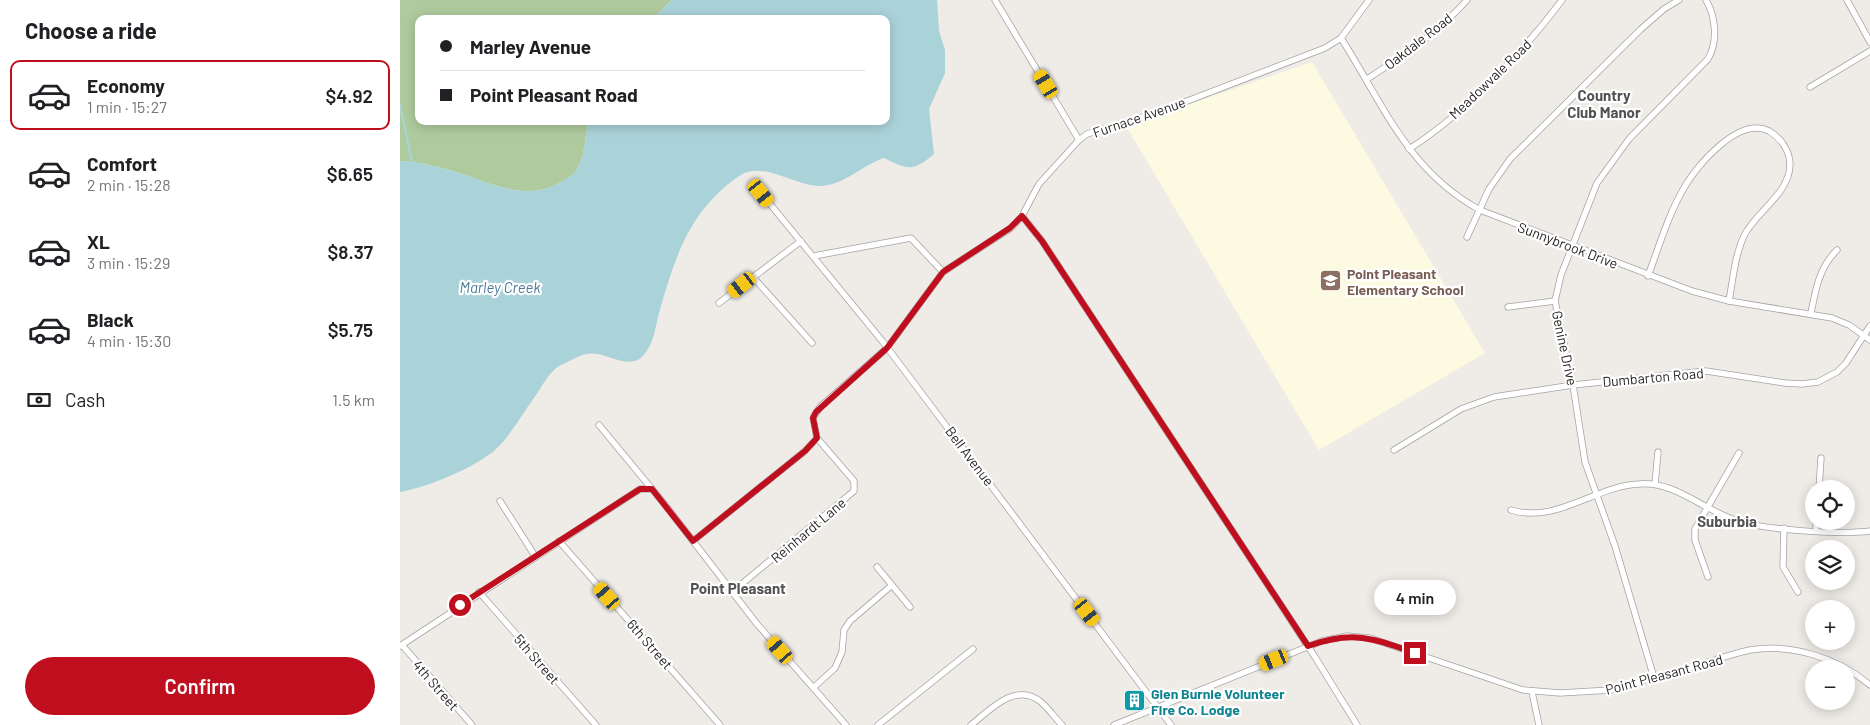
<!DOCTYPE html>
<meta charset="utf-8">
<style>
:root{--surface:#fff;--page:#f2f2f2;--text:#202124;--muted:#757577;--line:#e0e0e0;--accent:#bf0f1e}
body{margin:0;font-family:Barlow,sans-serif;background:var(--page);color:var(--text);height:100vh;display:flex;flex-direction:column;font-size:19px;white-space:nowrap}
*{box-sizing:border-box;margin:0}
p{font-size:16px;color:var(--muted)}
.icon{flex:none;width:28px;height:28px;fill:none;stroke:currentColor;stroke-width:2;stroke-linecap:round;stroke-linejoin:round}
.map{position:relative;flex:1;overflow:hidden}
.drawer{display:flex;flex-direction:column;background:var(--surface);width:400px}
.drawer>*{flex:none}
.hud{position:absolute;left:15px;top:15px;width:475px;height:110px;border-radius:10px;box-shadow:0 2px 12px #0003;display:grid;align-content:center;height:110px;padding:0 25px;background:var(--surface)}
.tools{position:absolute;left:1405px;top:480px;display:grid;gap:10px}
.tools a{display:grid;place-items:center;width:50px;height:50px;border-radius:50%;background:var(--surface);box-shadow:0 2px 12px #0003;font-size:25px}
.end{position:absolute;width:22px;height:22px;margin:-11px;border:6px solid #bf0f1e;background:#fff;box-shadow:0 0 0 2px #fff}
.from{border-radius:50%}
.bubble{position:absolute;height:35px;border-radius:18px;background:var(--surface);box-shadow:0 2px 12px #0003;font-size:16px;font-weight:600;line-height:35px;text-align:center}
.car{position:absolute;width:15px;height:30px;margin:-15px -8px;border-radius:6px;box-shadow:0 0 4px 1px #0007;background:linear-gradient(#f5c518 24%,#345 0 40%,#f5c518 0 76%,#345 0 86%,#f5c518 0)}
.hud b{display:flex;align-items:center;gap:18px;height:48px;font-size:19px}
.hud b+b{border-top:1px solid var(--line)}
.hud i{width:12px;height:12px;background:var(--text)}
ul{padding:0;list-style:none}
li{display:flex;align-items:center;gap:15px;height:70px;margin:0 10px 8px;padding:0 15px;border:2px solid transparent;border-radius:10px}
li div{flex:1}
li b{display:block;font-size:19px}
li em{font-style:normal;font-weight:600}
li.current{border-color:var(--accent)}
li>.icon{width:45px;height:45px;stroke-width:1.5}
h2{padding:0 25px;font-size:22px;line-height:60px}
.pay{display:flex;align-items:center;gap:12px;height:55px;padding:0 25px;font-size:19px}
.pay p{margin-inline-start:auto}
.primary-button{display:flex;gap:10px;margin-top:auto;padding:10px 25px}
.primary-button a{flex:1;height:58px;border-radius:30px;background:var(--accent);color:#fff;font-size:20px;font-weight:600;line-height:58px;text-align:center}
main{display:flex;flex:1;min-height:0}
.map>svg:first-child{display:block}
</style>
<main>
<section class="drawer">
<h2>Choose a ride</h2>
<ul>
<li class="current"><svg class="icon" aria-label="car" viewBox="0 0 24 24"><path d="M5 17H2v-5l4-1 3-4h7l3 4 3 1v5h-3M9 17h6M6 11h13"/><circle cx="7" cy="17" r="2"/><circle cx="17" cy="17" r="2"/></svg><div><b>Economy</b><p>1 min · 15:27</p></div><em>$4.92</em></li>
<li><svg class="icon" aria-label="car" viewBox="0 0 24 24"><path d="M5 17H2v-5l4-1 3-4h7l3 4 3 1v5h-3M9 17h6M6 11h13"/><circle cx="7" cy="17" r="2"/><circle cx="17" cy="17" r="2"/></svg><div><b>Comfort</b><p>2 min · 15:28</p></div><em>$6.65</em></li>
<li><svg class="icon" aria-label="car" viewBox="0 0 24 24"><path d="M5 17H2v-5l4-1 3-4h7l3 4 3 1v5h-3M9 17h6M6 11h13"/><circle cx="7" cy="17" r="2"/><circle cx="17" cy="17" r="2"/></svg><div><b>XL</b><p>3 min · 15:29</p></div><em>$8.37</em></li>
<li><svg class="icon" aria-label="car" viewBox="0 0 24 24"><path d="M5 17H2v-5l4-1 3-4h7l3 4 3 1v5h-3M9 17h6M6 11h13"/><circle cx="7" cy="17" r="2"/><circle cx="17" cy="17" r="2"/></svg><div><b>Black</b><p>4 min · 15:30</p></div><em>$5.75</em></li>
</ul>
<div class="pay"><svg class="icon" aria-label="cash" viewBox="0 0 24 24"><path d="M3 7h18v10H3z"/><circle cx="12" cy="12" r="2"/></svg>Cash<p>1.5 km</p></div>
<div class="primary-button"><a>Confirm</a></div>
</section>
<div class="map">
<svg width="1470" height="725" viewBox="0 0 1470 725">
<rect width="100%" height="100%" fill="#efebe6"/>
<polygon fill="#fdfae2" points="912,62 1085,353 919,450 726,126"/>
<path fill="#afcb9e" d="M0,0h272l-20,19h-233v102h170c-5,16 -3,34 -12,48 -4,7 -11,10 -18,14 -34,20 -73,-2 -106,-12 -18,-5 -35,-9 -53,-10z"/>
<path fill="#aad3d9" d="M272,0h265l2,31 6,19v23l-16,36 5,45c-21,18 -26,16 -50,4 -22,7 -40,28 -65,28 -24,0 -57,-26 -80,-10 -50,35 -64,81 -80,137 -4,14 -4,27 -13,39 -16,23 -38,-2 -59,2 -7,1 -17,7 -24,10 -14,6 -20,22 -29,34 -12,16 -23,37 -38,51 -19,18 -71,39 -96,43v-331c18,1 35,5 53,10 33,10 72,32 106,12 7,-4 14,-7 18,-14 9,-14 7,-32 12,-48h297v-102h-234z"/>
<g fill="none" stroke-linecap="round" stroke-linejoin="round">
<polyline stroke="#aad3d9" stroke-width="2" points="0,105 12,162"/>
<defs>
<g id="minor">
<polyline points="595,0 679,140"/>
<polyline points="1447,0 1470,42"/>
<path d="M941,38c42,66 67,133 139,172l212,81 37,10 103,17 17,7 21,15"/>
<path d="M967,79c36,-23 71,-46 100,-79"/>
<polyline points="1410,87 1470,51"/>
<path d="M1009,149c53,-33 116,-99 153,-149"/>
<polyline points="361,193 483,342 771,725"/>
<polyline points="622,216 642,241 915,657 957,725"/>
<polyline points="1067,237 1089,189 1110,159 1241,29 1264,9 1279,0"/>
<polyline points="414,256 511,238 543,272"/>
<path d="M1248,276c11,-29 20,-61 36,-88 13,-23 55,-72 85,-57 12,7 21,20 21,34 -1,29 -33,46 -45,69 -10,20 -12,45 -16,67"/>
<polyline points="353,277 412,343"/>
<polyline points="319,303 401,241"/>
<polyline points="1108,307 1155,301"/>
<path d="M1411,313c5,-25 8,-45 26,-63"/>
<polyline points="199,425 266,506 357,624 446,725"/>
<polyline points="417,438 413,418 420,407 487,348 543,272 611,228 622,216 639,184 679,140 687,134 756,113 925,48 941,38 969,0"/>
<polyline points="994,450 1061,409 1094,397 1173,385 1306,371 1385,383 1402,384 1418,382 1437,372 1446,363 1470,326"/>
<polyline points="1255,484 1258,452"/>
<polyline points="1419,489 1421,458"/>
<polyline points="100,501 135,556"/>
<path d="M1111,510c46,14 84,-24 128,-26 37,-3 65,27 99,37 28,9 103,14 132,10"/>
<polyline points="1384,528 1383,567 1398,592"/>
<polyline points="1416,530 1416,521"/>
<polyline points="159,541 320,725"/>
<polyline points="293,541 405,451 417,438"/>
<polyline points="477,567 510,607"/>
<polyline points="1308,577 1295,540 1295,529 1339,453"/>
<polyline points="79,592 196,725"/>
<polyline points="332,592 454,491 454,481 417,438"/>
<polyline points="2,645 72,725"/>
<polyline points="0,646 240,489 252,489"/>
<path d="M1254,678l-39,-132 -30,-84 -12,-77 -18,-84 6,-26 36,-92 32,-44 79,-80c10,-17 8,-42 -2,-59"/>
<polyline points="413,688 435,668 442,652 444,630 450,621 491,586"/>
<polyline points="1132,692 1139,725"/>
<polyline points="478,725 573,649"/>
<path d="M571,725c19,-15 45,-44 70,-23 8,7 14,16 21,23"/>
<path d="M714,725l208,-84 25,-5 23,2 153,52 37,3 51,-3c28,-8 56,-16 84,-24 18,-5 36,-12 55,-16 41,-7 88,8 120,35"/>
</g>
</defs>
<use href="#minor" stroke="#a3a3a3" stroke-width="7"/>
<use href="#minor" stroke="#fff" stroke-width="5.5"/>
</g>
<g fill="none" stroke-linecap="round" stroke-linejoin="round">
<path stroke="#bf0f1e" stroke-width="6" d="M60,605l180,-116h12l41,52 112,-90 12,-13 -4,-20 3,-6 71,-64 56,-76 67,-44 12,-12 20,25 266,405c45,-16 64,-8 107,7"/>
</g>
<defs>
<symbol id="school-square" viewBox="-11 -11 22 22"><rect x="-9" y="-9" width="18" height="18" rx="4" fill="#8d6e63" stroke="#fff"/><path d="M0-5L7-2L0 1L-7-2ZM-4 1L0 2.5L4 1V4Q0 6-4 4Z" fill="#fff"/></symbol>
<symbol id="building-square" viewBox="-11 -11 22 22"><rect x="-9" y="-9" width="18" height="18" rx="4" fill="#0f9aa8" stroke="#fff"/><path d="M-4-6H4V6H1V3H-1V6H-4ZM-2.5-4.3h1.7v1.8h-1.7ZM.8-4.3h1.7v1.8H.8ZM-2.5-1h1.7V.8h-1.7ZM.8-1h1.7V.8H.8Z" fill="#fff"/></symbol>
</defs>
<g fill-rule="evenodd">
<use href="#school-square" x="918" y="268" width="25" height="25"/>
<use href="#building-square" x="722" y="688" width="25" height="25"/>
</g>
<g text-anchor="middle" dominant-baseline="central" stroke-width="4.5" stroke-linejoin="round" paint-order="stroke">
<g font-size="14" fill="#1f1f1f" stroke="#fff">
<text transform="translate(1018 41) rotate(-38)">Oakdale Road</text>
<text transform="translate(1090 79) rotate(-44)">Meadowvale Road</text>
<text transform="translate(739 117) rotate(-19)">Furnace Avenue</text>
<text transform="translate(1168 245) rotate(21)">Sunnybrook Drive</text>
<text transform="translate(1165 348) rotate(78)">Genine Drive</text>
<text transform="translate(1253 377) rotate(-5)">Dumbarton Road</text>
<text transform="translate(570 456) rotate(53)">Bell Avenue</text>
<text transform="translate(408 530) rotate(-40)">Reinhardt Lane</text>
<text transform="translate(250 644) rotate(49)">6th Street</text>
<text transform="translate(137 659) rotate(49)">5th Street</text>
<text transform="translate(1264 674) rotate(-15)">Point Pleasant Road</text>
<text transform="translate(36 685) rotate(49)">4th Street</text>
</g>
<g font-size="14" font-weight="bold" fill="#785e54" stroke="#fff" text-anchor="start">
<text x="947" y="273">Point Pleasant<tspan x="947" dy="16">Elementary School</tspan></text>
</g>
<g font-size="14" font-weight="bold" fill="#0d838f" stroke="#fff" text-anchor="start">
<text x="751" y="693">Glen Burnie Volunteer<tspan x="751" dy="16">Fire Co. Lodge</tspan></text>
</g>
<g font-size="15" font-weight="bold" fill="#525252" stroke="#fff">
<text x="1204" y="95">Country<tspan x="1204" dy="17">Club Manor</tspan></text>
<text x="1327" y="521">Suburbia</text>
<text x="338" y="588">Point Pleasant</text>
</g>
<g font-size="15" font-style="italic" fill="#4c7999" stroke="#fff">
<text x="100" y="287">Marley Creek</text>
</g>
</g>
</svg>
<div class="tools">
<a><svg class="icon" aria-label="locate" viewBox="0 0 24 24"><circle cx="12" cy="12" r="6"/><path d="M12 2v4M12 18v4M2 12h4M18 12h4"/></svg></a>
<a><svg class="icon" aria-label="layers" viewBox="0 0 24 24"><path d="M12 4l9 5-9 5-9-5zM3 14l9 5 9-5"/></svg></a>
<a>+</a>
<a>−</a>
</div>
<i class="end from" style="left:60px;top:605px"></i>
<i class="end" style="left:1015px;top:653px"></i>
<div class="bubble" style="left:974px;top:580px;width:82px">4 min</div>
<i class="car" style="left:646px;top:84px;rotate:329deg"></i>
<i class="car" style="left:361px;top:193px;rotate:141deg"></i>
<i class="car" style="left:342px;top:285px;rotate:232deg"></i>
<i class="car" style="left:207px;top:596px;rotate:319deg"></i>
<i class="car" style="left:687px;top:612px;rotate:143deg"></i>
<i class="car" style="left:380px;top:650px;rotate:319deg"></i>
<i class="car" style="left:874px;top:660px;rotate:248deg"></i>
<div class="hud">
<b><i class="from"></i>Marley Avenue</b>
<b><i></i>Point Pleasant Road</b>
</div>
</div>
</main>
